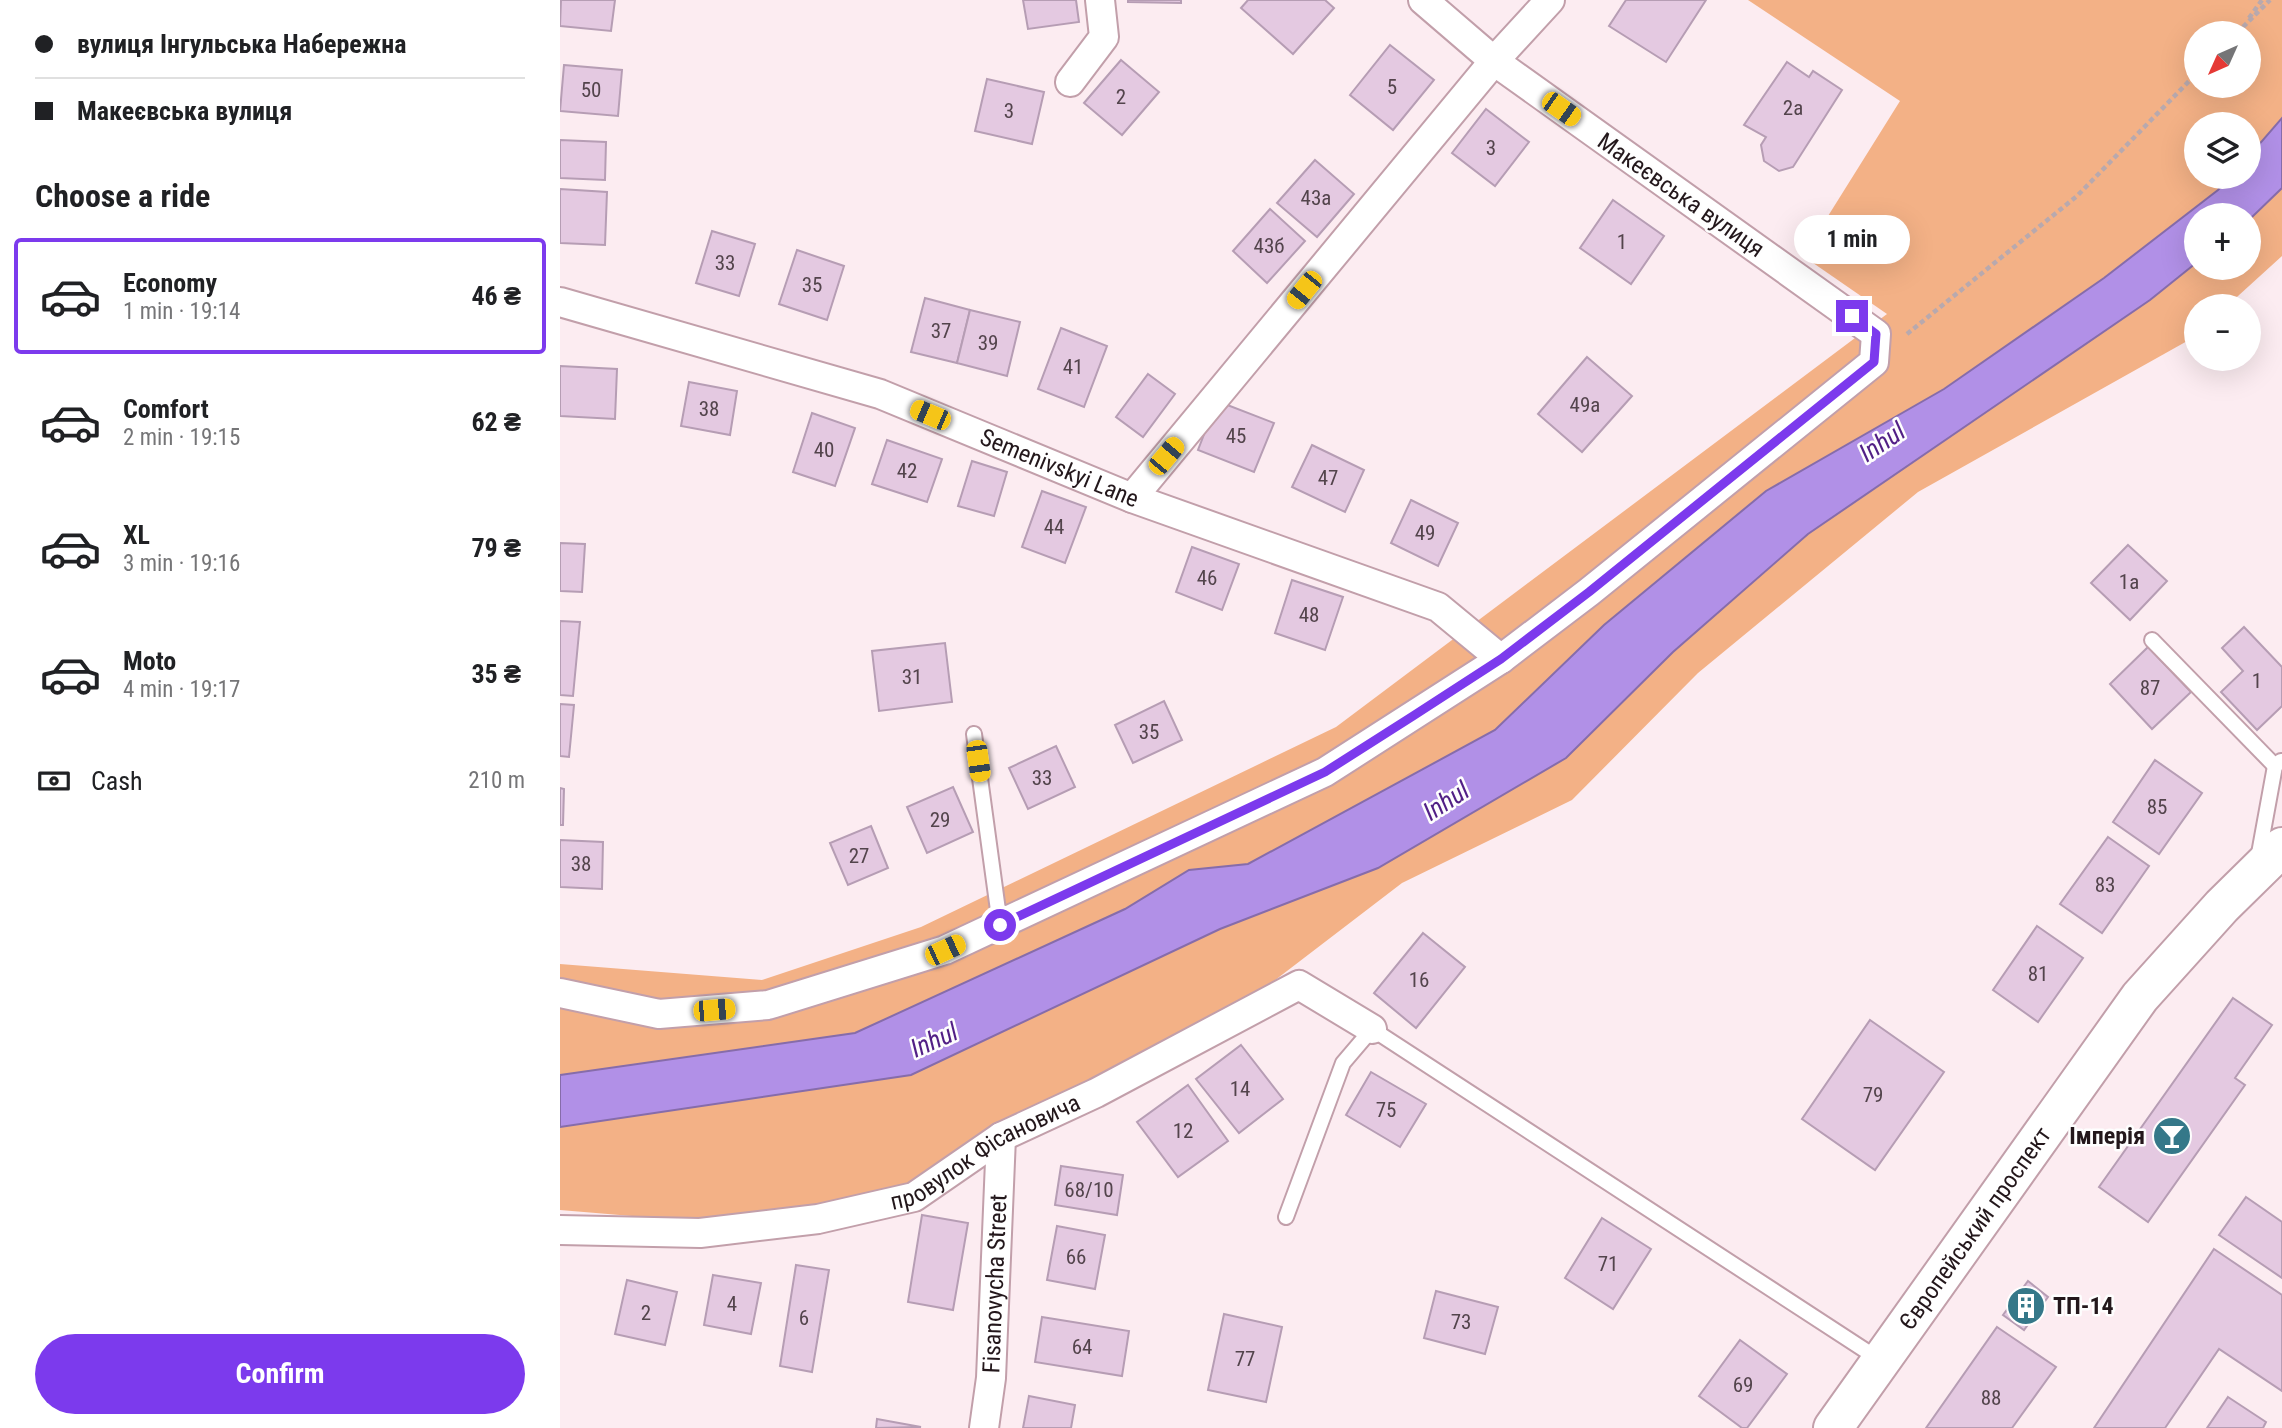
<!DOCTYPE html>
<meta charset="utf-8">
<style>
:root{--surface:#fff;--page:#f6f6f6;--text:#202124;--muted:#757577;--line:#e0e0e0;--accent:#7c3aed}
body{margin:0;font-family:"Roboto Condensed",sans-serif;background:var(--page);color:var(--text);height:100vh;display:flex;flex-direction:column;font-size:26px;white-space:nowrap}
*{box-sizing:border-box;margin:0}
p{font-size:23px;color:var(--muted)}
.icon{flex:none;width:38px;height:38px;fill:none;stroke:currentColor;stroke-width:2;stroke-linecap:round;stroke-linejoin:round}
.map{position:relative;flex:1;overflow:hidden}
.details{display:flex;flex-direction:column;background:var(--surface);width:560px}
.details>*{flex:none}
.banner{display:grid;align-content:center;height:154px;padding:0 35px;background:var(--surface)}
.needle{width:46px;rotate:225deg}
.buttons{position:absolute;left:1624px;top:21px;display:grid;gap:14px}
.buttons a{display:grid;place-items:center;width:77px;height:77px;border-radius:50%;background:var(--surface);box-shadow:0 7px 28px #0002;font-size:35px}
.end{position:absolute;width:32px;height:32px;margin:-16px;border:9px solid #7c3aed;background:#fff;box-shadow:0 0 0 4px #fff}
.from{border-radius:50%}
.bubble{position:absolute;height:49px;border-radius:24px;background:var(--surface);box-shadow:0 7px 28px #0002;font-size:23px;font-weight:700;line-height:49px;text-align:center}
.car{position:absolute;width:21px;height:42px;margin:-21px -10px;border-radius:9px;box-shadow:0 0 5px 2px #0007;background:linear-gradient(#f5c518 24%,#345 0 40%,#f5c518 0 76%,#345 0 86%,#f5c518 0)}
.banner b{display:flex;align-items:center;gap:24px;height:66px;font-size:26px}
.banner b+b{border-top:2px solid var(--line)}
.banner i{width:18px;height:18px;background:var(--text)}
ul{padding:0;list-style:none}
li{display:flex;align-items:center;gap:21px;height:116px;margin:0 14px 10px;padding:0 21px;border:4px solid transparent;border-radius:7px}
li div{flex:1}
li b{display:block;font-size:26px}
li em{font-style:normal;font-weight:700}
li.on{border-color:var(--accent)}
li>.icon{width:63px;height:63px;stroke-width:1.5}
h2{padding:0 35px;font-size:32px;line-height:84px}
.pay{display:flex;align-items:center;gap:18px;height:77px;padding:0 35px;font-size:26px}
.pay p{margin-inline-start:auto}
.action{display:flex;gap:14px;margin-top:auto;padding:14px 35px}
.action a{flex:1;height:80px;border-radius:42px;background:var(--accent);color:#fff;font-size:28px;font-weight:700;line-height:80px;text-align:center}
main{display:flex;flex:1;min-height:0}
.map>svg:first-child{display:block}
</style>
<main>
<section class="details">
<div class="banner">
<b><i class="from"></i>вулиця Інгульська Набережна</b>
<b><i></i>Макеєвська вулиця</b>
</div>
<h2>Choose a ride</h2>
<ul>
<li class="on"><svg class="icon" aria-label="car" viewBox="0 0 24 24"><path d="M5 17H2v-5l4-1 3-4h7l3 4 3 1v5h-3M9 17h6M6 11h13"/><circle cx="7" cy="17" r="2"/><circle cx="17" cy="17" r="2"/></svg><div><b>Economy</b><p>1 min · 19:14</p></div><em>46 ₴</em></li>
<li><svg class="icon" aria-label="car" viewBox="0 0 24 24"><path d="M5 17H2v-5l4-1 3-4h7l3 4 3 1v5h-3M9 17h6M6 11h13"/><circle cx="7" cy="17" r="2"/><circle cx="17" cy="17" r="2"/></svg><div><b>Comfort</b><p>2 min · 19:15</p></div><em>62 ₴</em></li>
<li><svg class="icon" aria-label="car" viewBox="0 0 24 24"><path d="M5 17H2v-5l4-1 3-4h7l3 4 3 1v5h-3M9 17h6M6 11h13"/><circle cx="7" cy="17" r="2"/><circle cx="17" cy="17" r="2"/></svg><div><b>XL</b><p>3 min · 19:16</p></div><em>79 ₴</em></li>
<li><svg class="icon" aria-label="car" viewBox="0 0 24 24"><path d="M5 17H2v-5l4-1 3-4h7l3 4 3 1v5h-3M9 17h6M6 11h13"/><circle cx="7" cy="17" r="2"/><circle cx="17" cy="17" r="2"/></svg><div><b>Moto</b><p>4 min · 19:17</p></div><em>35 ₴</em></li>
</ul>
<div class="pay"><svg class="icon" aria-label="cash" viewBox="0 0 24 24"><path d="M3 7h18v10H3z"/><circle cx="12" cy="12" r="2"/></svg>Cash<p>210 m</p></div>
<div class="action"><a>Confirm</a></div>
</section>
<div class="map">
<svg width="1722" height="1428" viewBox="0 0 1722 1428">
<rect width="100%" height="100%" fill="#fcecf1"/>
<g fill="#f3b186" fill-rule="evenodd">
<path d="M1188,0h534v118l-33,38v-32h-53v53h34l-12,13 -114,88 -160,111 -178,102 -162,134 -109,105 -247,134 -59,6 -64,39 -270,124 -295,42v-111l202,16 159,-53 415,-200 551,-413 -84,-58 97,-155zM1636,33h53v53h-53z"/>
<polygon points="1722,188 1722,256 1667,306 1636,306 1636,334 1629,340 1358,492 1138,673 1012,800 842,883 668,1016 338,1191 167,1224 0,1210 0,1127 351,1075 660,929 818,868 1006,758 1113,652 1248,534 1590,300 1636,263 1636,268 1689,268 1689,220"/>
</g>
<polygon fill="#b190e7" stroke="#866caa" stroke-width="2" points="1722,118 1722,188 1689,220 1689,215 1636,215 1636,263 1590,300 1248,534 1113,652 1006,758 818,868 660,929 351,1075 0,1127 0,1075 295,1033 565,909 629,870 688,864 935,730 1044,625 1206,491 1384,389 1544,278 1658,190 1670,177 1689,177 1689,156"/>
<g fill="#e4c9e1" stroke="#b69db4" stroke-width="2">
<polygon points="1,0 55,0 51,31 0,26"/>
<polygon points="463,0 516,0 519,22 468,29"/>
<polygon points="568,0 621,0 621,3 568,2"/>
<polygon points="688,0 765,0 774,8 733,54 681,8"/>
<polygon points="1066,0 1146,0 1106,62 1049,26"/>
<polygon points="830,45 874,80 833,130 790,95"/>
<polygon points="561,60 599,92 562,135 524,103"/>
<polygon points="1227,62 1249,77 1253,71 1282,90 1233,167 1219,171 1204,161 1201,145 1206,137 1184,125"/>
<polygon points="4,65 62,70 58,116 0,111"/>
<polygon points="427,79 484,92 472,144 415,131"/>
<polygon points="926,109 969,142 935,186 892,153"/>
<polygon points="0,140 46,142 45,180 0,178"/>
<polygon points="755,160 794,194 757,237 717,203"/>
<polygon points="0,189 47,192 45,245 0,243"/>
<polygon points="1053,200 1104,236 1071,284 1020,248"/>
<polygon points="710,209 745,241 707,283 673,251"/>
<polygon points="152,231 195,244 179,296 136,283"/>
<polygon points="237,250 284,266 267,320 219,304"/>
<polygon points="365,298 410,310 397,363 351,352"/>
<polygon points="410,310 460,322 447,376 397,363"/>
<polygon points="501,328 547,346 524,407 478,389"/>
<polygon points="1027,357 1072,396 1022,452 978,414"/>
<polygon points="0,366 57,369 55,419 0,416"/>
<polygon points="588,374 615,394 583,437 556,417"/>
<polygon points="129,382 177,391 170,435 121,426"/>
<polygon points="657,401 714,423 694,472 638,450"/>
<polygon points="252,413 295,428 275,486 233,472"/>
<polygon points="327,440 382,459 367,502 312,484"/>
<polygon points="752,445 804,470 785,512 732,487"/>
<polygon points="412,461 447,472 434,516 398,506"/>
<polygon points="482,491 526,507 505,563 462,547"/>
<polygon points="851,500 898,523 878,566 831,543"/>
<polygon points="0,543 25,544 22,592 0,591"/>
<polygon points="1568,545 1607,581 1570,620 1531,583"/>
<polygon points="632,547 679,564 662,610 616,592"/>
<polygon points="732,580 783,597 765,650 715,633"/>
<polygon points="0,621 20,622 13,696 0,695"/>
<polygon points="1684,627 1722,667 1722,706 1697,730 1661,692 1683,671 1662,648"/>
<polygon points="385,643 392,702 319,711 312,651"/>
<polygon points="1588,647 1631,692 1592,729 1550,684"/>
<polygon points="604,701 622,740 573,763 555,725"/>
<polygon points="0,704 14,705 9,757 0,756"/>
<polygon points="496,746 515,787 468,809 449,768"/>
<polygon points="1595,760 1642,793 1599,854 1553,822"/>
<polygon points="393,787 413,832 367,853 347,807"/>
<polygon points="0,788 4,789 3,825 0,825"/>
<polygon points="311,826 328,868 288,885 270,843"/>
<polygon points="1548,837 1589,866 1542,933 1500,904"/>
<polygon points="0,840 43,842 42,889 0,887"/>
<polygon points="1477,926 1523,958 1478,1022 1433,990"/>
<polygon points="863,933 905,967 856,1028 814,993"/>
<polygon points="1673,998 1712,1025 1675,1078 1685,1085 1588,1222 1539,1187"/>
<polygon points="1310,1020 1384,1072 1315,1170 1242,1119"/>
<polygon points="681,1045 723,1099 679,1133 636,1079"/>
<polygon points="811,1072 866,1104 840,1147 786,1115"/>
<polygon points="628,1085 668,1141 618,1177 577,1122"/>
<polygon points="501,1166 563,1175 557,1215 495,1205"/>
<polygon points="1686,1197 1722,1222 1722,1278 1659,1235"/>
<polygon points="362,1215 408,1223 393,1310 348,1302"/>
<polygon points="1042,1218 1091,1249 1053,1309 1005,1278"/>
<polygon points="497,1226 545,1235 535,1289 487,1280"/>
<polygon points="1654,1249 1722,1295 1722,1391 1659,1349 1605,1428 1534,1428"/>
<polygon points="236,1265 269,1270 252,1372 220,1366"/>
<polygon points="153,1275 201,1283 191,1334 144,1325"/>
<polygon points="67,1280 117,1292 105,1345 55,1334"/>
<polygon points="1468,1281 1488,1297 1464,1330 1443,1315"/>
<polygon points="876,1291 938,1307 925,1354 864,1338"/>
<polygon points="664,1314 722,1327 706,1402 648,1390"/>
<polygon points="482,1317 569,1331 562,1376 475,1362"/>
<polygon points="1437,1327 1496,1367 1452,1428 1366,1428"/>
<polygon points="1180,1340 1227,1374 1187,1428 1182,1428 1139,1396"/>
<polygon points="469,1396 515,1405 511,1428 463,1428"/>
<polygon points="1668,1397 1706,1422 1703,1428 1647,1428"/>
<polygon points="317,1419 361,1427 316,1428"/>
</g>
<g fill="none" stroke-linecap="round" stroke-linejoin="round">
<defs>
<g id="lane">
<polyline points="1592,640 1715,766"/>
<polyline points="414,734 440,925"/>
<polyline points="1698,859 1715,766 1721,761"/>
<polyline points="726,1217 783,1063 812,1029 1320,1360"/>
</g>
<g id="street">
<polyline points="510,82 544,37 540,0"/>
<path id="s1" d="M0,302l320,92 252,104 306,109 63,52"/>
<polyline points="572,498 934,61 990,0"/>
<polyline points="0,993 99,1014 208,1005 385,950 765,772 941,659 1029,592 1314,362 1316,334 934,61 863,0"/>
<path id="s2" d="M0,1230l140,3 118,-14 96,-22 87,-60 95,-44 203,-108 73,44"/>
<path id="s3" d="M424,1428l7,-50 10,-241"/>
</g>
<g id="primary">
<path id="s4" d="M1273,1428l307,-431 82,-91 60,-59"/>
</g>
</defs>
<use href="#lane" stroke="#c29faa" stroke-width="18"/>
<use href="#street" stroke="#c29faa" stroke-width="32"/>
<use href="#primary" stroke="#c29faa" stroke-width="42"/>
<g stroke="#b8a9ae" stroke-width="4.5" stroke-dasharray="5 3.5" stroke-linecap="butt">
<polyline points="1689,18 1702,0"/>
<polyline points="1677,33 1710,0"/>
<polyline points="1347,334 1517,196 1636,74"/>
</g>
<use href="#lane" stroke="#fff" stroke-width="14"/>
<use href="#street" stroke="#fff" stroke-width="28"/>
<use href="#primary" stroke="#fff" stroke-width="38"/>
</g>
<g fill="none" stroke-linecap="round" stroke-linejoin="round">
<polyline stroke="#7c3aed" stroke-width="9" points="440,925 765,772 853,716 941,659 1029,592 1314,362 1316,334 1292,316"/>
</g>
<defs>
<symbol id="bar-disc" viewBox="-11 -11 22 22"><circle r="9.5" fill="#357889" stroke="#fefefe"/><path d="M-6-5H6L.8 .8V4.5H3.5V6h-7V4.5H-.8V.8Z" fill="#fff"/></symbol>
<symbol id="building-disc" viewBox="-11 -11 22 22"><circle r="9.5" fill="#357889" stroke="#fefefe"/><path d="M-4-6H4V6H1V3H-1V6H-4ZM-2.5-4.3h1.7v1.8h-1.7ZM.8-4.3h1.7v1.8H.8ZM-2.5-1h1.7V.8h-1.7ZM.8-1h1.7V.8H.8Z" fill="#fff"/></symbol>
</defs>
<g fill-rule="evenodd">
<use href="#bar-disc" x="1590" y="1114" width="44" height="44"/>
<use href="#building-disc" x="1444" y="1284" width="44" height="44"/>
</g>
<g text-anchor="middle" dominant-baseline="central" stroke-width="5" stroke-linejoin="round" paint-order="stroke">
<g font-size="21" fill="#53444c">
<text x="832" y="87">5</text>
<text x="31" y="90">50</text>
<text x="561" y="97">2</text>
<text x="1233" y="108">2а</text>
<text x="449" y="111">3</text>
<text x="931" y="148">3</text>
<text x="756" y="198">43а</text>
<text x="1062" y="242">1</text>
<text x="709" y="246">43б</text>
<text x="165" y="263">33</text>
<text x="252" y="285">35</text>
<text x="381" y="331">37</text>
<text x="428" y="343">39</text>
<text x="513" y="367">41</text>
<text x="1025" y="405">49а</text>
<text x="149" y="409">38</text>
<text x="676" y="436">45</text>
<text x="264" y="450">40</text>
<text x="347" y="471">42</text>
<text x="768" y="478">47</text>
<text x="494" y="527">44</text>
<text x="865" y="533">49</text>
<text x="647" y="578">46</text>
<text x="1569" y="582">1а</text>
<text x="749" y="615">48</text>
<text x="352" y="677">31</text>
<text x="1697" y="681">1</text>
<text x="1590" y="688">87</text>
<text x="589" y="732">35</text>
<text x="482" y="778">33</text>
<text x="1597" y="807">85</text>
<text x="380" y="820">29</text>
<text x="299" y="856">27</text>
<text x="21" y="864">38</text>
<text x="1545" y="885">83</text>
<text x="1478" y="974">81</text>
<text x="859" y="980">16</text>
<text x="680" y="1089">14</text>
<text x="1313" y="1095">79</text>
<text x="826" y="1110">75</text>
<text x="623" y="1131">12</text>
<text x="529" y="1190">68/10</text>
<text x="516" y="1257">66</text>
<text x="1048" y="1264">71</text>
<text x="172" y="1304">4</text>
<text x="86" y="1313">2</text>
<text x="244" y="1318">6</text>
<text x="901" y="1322">73</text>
<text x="522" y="1347">64</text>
<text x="685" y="1359">77</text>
<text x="1183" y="1385">69</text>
<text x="1431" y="1398">88</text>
</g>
<g font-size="24" fill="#23171b" stroke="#fefefe">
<text transform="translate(1121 195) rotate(35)">Макеєвська вулиця</text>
<text stroke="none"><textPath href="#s1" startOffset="527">Semenivskyi Lane</textPath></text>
<text stroke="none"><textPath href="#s2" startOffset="441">провулок Фісановича</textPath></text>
<text stroke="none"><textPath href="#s4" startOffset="245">Європейський проспект</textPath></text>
<text stroke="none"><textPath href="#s3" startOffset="145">Fisanovycha Street</textPath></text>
</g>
<g font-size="24" font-weight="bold" fill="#23171b" stroke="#fefefe" text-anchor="end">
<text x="1585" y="1136">Імперія</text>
<text x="1493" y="1306" text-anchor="start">ТП-14</text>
</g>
<g font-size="26" font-style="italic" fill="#511f85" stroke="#fefefe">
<text transform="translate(1322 442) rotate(-34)">Inhul</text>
<text transform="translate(886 801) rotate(-33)">Inhul</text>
<text transform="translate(374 1040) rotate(-24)">Inhul</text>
</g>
</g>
</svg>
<div class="buttons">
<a><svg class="needle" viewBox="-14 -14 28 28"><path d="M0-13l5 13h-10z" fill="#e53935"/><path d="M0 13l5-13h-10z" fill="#757577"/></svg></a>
<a><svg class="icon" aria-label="layers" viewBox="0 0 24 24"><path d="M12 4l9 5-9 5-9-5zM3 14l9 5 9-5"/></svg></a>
<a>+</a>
<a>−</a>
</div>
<i class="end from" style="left:440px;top:925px"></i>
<i class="end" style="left:1292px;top:316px"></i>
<div class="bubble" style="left:1234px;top:215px;width:116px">1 min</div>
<i class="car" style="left:1001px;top:109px;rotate:125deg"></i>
<i class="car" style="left:744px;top:290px;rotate:219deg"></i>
<i class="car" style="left:370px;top:415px;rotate:293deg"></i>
<i class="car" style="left:606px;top:456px;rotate:40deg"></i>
<i class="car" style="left:418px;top:761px;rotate:172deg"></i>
<i class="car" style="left:385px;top:950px;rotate:65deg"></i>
<i class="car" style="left:154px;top:1010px;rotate:85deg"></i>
</div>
</main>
